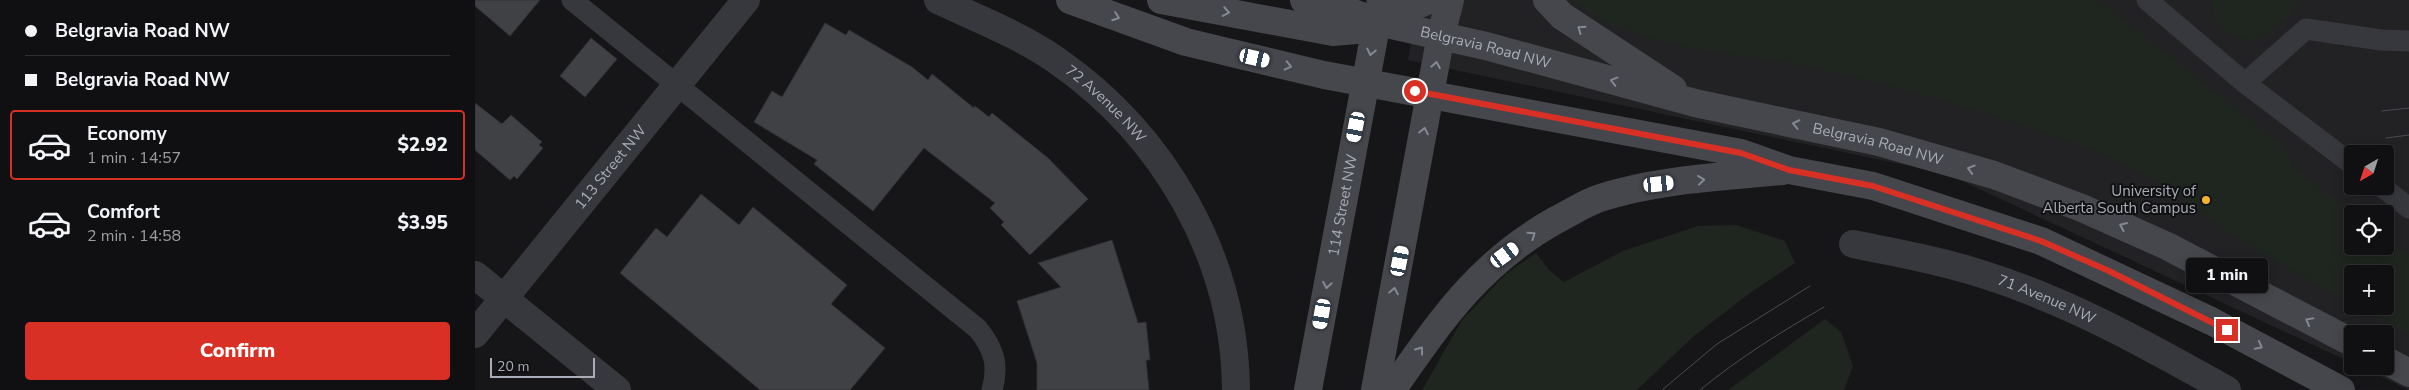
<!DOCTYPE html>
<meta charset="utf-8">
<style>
:root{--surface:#101012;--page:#1e1e20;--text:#f1f3f6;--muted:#9c9d9f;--line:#303032;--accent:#d93025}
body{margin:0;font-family:"Nunito Sans",sans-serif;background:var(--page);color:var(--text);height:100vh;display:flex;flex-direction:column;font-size:19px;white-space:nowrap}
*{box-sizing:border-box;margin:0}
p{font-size:16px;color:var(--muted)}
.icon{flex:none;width:28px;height:28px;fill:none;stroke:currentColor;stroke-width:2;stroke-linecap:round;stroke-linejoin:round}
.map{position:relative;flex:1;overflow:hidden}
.panel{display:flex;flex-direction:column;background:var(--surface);width:475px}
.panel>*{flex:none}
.banner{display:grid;align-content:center;height:110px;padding:0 25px;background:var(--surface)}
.needle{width:32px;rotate:219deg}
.buttons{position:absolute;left:1869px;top:145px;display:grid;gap:10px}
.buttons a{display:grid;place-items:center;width:50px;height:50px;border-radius:5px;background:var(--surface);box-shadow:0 2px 12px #0003,0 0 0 1px var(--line);font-size:25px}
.scale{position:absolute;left:15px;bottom:12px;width:105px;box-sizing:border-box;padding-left:5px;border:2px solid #a8adb8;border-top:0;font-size:14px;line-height:18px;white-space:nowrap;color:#a8adb8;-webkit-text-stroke:4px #111113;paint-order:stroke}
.end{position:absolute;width:22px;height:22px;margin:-11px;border:6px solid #d93025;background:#fff;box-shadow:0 0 0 2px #fff}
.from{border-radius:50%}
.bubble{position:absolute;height:35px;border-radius:5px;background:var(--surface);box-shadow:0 2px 12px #0003,0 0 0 1px var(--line);font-size:16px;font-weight:800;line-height:35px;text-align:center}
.car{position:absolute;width:15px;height:30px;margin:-15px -8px;border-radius:6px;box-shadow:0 0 4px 1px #0007;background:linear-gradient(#fff 24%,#345 0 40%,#fff 0 76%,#345 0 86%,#fff 0)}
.banner b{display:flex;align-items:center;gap:18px;height:48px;font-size:19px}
.banner b+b{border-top:1px solid var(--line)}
.banner i{width:12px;height:12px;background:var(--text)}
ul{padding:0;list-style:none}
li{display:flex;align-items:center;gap:15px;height:70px;margin:0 10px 8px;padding:0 15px;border:2px solid transparent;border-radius:5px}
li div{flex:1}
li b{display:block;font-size:19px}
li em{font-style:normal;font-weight:800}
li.active{border-color:var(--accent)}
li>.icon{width:45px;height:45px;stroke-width:1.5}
.cta{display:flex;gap:10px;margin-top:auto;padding:10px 25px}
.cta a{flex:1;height:58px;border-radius:5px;background:var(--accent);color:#fff;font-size:20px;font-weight:800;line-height:58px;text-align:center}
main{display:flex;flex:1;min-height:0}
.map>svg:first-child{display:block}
</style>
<main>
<section class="panel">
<div class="banner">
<b><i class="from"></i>Belgravia Road NW</b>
<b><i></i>Belgravia Road NW</b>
</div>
<ul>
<li class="active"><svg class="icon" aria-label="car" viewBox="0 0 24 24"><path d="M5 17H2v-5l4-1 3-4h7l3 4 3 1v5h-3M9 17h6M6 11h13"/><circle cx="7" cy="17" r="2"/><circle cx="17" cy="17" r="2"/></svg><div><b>Economy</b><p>1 min · 14:57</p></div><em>$2.92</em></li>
<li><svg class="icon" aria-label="car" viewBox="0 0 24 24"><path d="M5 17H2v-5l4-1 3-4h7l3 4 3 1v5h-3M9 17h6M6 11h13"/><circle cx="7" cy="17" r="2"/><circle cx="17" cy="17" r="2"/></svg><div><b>Comfort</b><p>2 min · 14:58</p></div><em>$3.95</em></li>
</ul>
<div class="cta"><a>Confirm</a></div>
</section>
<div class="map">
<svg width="1934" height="390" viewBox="0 0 1934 390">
<rect width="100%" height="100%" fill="#161618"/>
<path fill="#222225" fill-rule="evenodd" d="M944,0h990v390l-51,-24h27v-32h-32l-1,29 -405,-189 -539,-114zM1878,154h32v32h-32zM1878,214h32v32h-32zM1878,274h32v32h-32z"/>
<g fill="#1e261f">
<path d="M1098,0h527l181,144 19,27 52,43 1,32h32v-8l24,18v79l-52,-29h28v-32h-32l-1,30c-42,-24 -84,-46 -125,-73 -30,-19 -55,-43 -87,-59 -37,-19 -76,-32 -115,-45 -78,-27 -158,-49 -238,-64 -67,-12 -162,-17 -214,-63z"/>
<path d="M1737,0h86l-10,18 -30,23c-25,-4 -48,-11 -46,-41z"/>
<polygon points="1261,225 1310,241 1320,263 1275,293 1219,336 1162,390 947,390 987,320 1031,274 1061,253 1074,270 1089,282 1148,251 1223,226"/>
<polygon points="1350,319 1366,332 1378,366 1369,390 1253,390"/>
</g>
<g fill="#404145" stroke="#303034">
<polygon points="0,0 65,0 35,36 0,6"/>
<polygon points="350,23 371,35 374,30 437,67 453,80 457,74 499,108 500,106 514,117 517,113 573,158 613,199 555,255 526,225 529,222 515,208 520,203 449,148 398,211 339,164 342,160 279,122 297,91 307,97"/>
<polygon points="116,38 142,59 110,97 85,76"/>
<polygon points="0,103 27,124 36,115 67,142 64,145 68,148 42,179 39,176 35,180 0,150"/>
<polygon points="226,194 264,225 278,207 372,285 356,304 410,348 375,390 285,390 145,273 181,228 192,237"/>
<polygon points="637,240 663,323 671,322 675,360 671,360 674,390 562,390 562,363 542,301 586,287 563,263"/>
</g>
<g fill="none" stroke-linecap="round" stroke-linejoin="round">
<g stroke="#37383d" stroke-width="21">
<path d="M97,0l406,329c16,20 21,36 14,61"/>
<polyline points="1672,0 1770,83 1878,165"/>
<polyline points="1770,83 1831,29 1906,40 1934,41"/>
<polyline points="1906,186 1934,208"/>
</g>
<g stroke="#37383d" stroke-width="28">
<path id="s1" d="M463,0c40,19 82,35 118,60 108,75 179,197 180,330"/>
<path id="s2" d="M1378,244c40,8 81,15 119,27 91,27 173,73 255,119"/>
<polyline points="0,275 142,390"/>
<path id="s3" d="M0,334l271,-334"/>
</g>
<g stroke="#45474d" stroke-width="28">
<polyline points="595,0 711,42 849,75 1266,153 1314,170 1398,186 1566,241 1736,321 1866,390"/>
<polyline points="686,0 858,32 881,30 954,0"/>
<path id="s4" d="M829,0l33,7 41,15 108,24 209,57 184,39 115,33 88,33 85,38 186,97"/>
<polyline points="1072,0 1087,16 1198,89"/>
<polyline points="1910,360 1934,373"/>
<path id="s5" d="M833,390l73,-390"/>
<polyline points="900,390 966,35 975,0"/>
<path d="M917,390c49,-70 87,-127 164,-170 14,-7 29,-17 44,-22 58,-19 123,-21 183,-27"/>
</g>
<g stroke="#4a4c52" stroke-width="1">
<polyline points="1907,111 1934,108"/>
<polyline points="1911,138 1934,135"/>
<polyline points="1187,390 1242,344 1335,286"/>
<path d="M1225,390c39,-32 81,-58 124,-83"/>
</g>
</g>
<defs><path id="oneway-chevron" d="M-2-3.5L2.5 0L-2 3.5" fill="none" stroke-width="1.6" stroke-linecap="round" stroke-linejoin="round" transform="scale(1.25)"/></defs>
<g stroke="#858993">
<use href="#oneway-chevron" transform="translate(751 12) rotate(10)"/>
<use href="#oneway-chevron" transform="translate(641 17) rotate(20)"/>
<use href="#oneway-chevron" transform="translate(1106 29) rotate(-145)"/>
<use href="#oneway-chevron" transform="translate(896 52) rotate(102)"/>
<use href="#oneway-chevron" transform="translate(961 65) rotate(-80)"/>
<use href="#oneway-chevron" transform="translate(813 66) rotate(13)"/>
<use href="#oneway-chevron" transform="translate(1139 81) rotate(-165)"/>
<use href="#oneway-chevron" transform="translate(1321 124) rotate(-168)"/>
<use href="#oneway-chevron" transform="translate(949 131) rotate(-79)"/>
<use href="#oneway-chevron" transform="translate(1496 169) rotate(-164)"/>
<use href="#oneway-chevron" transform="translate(1226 180) rotate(-6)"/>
<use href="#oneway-chevron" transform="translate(1648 226) rotate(-156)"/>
<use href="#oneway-chevron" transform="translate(1057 235) rotate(-35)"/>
<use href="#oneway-chevron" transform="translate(852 285) rotate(100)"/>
<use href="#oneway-chevron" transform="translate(919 291) rotate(-79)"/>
<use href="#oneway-chevron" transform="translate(1834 321) rotate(-152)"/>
<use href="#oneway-chevron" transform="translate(1784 346) rotate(28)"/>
<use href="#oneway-chevron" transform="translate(945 350) rotate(-54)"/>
</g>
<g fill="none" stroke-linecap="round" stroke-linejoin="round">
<polyline stroke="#d93025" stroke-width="6" points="940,91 1266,153 1314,170 1398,186 1566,241 1634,271 1752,330"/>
</g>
<circle fill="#f2b134" stroke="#111113" stroke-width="2" cx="1731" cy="200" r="5"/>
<g text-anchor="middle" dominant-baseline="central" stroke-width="4" stroke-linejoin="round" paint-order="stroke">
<g font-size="15" fill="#a8adb8" stroke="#111113">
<text stroke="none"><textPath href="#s4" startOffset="188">Belgravia Road NW</textPath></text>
<text stroke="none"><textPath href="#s1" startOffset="199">72 Avenue NW</textPath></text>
<text stroke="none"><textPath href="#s4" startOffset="592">Belgravia Road NW</textPath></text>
<text stroke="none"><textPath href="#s3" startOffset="215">113 Street NW</textPath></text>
<text stroke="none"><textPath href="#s5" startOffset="188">114 Street NW</textPath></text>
<text stroke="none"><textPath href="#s2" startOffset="202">71 Avenue NW</textPath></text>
</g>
<g font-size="15" fill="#a8adb8" stroke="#111113" text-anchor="end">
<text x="1721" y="191">University of<tspan x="1721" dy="17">Alberta South Campus</tspan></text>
</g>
</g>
</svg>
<div class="buttons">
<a><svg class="needle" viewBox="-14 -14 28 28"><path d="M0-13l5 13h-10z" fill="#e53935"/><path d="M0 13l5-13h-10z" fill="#9c9d9f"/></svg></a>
<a><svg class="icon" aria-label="locate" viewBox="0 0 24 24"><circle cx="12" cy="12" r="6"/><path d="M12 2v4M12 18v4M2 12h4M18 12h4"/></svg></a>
<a>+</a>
<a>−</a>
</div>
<div class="scale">20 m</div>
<i class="end from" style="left:940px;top:91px"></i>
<i class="end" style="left:1752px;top:330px"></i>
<div class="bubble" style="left:1711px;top:258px;width:82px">1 min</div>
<i class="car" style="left:780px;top:58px;rotate:103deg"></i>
<i class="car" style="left:881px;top:127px;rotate:191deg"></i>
<i class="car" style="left:1184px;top:184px;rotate:84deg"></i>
<i class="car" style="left:1030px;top:255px;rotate:54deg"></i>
<i class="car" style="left:925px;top:261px;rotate:11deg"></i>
<i class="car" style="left:847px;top:314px;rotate:190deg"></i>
</div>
</main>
